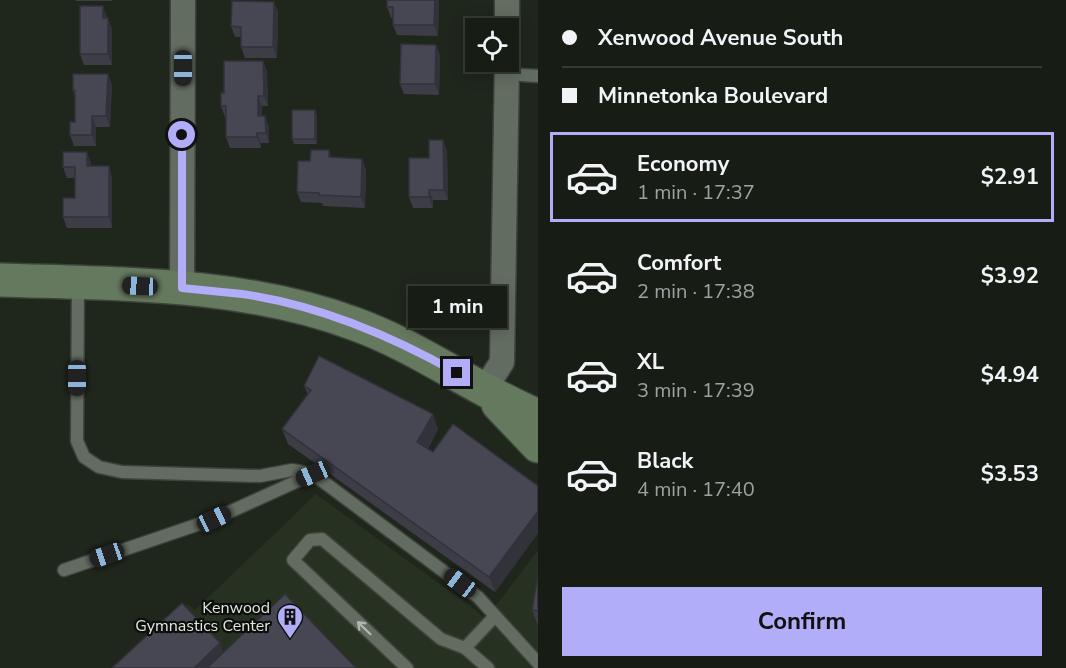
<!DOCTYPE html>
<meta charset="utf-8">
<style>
:root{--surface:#171c15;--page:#20251e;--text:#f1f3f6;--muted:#9ea1a0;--line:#363a34;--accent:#b2adf9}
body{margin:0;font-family:"Nunito Sans",sans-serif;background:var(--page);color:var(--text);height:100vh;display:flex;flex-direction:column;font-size:22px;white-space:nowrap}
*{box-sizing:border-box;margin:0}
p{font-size:20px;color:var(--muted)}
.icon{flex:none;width:33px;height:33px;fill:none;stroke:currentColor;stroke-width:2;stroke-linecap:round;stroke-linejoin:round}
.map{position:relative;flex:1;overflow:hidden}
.side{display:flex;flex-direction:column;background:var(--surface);width:528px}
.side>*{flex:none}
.banner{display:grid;align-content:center;height:132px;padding:0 24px;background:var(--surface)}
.tools{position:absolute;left:465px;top:18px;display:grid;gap:12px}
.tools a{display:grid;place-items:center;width:54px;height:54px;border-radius:0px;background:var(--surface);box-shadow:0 3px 15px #0003,0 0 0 2px var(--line);font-size:30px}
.end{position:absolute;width:27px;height:27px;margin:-14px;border:8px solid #b2adf9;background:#111;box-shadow:0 0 0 3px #111}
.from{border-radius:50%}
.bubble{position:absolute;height:42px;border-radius:0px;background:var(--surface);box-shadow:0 3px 15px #0003,0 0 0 2px var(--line);font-size:20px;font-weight:700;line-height:42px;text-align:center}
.car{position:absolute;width:18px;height:36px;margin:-18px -9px;border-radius:8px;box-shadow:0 0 4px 2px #0007;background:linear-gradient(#222 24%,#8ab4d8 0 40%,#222 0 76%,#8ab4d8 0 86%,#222 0)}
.banner b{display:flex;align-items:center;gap:21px;height:57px;font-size:22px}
.banner b+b{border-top:2px solid var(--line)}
.banner i{width:15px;height:15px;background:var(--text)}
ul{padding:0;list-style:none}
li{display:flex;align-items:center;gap:18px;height:90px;margin:0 12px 9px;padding:0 12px;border:3px solid transparent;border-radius:0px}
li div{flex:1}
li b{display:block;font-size:22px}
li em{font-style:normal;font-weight:700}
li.current{border-color:var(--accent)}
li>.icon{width:54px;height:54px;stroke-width:1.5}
.cta{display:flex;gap:12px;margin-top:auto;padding:12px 24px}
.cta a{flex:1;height:69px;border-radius:0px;background:var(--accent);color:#111;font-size:24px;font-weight:700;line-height:69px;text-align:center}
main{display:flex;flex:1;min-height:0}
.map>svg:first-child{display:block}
</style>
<main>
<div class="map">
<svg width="538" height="668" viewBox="0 0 538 668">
<rect width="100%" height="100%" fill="#1f261c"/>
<polygon fill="#263122" points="316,494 477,611 485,620 538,550 538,668 121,668 188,604 195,610"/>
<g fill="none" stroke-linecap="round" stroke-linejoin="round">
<defs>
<g id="service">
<polyline points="506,74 538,76"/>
<polyline points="78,283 77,441 84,457 99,467 122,472 260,476 292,470 313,474 478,597 538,663"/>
<polyline points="64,570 214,519 313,474"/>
<polyline points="465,648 488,668"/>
<polyline points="407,668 293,560 310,540 322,539 441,639 465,648 495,616"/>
</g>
<g id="minor">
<polyline points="507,28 507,0"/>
<polyline points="182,288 183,0"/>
<polyline points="484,390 502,362 507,62"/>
</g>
<g id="secondary">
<path d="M0,280c119,4 242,2 355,44 47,17 87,43 130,66 17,9 35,18 53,26"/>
<polyline points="498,404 538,446"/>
</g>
</defs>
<use href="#service" stroke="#3d433b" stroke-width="15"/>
<use href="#minor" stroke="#3d433b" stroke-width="27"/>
<use href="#secondary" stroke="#3d433b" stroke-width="36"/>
<use href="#service" stroke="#636c61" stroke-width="12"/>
<use href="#minor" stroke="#636c61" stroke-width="24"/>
<use href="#secondary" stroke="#65795f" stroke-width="33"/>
</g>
<g fill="#3d3d47">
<polygon points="75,0 112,0 112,1 76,1"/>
<polygon points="387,0 439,0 438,36 397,35 393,25 393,18 391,18 387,7"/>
<polygon points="278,12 277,58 245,58 241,47 241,37 235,37 231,26"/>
<polygon points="107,17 112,29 112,65 84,65 80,54"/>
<polygon points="436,45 440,56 439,95 404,94 400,84"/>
<polygon points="263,61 267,72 268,106 262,106 262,116 265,116 269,127 269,143 261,143 261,148 230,148 226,137 226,117 225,117 221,106 224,93"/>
<polygon points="108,74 112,85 110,127 96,127 96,146 74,146 70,135 75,122 75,98 73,90"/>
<polygon points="315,110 317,116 317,144 294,144 292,139"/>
<polygon points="329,150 331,157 366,169 365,208 323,206 322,203 301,202 297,192 310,161"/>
<polygon points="447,151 448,200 433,200 433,208 413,208 409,197 429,158"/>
<polygon points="91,163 91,166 112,177 112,228 67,228 63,217 75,198 75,178 67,178 63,167"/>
<polygon points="304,386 438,429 428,449 433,452 538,486 538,533 495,592 288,444 282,429 308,395"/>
<polygon points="538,575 538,626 532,610"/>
</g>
<g fill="#32323a">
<polygon points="435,0 439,0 438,36 434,25"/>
<polygon points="274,2 278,12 277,58 273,47"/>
<polygon points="103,6 107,17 107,29 103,18"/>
<polygon points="108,18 112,29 112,65 108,54"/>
<polygon points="436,45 440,56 439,95 435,84"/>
<polygon points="263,61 267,72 268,106 264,96"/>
<polygon points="108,74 112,85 110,127 106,116"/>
<polygon points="258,96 262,106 262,127 258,116"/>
<polygon points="315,110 317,116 317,144 315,139"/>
<polygon points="92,116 96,127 96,146 92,135"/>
<polygon points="265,116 269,127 269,143 266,133"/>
<polygon points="257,133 261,143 261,148 257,137"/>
<polygon points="443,140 447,151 448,200 444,190"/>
<polygon points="87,152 91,163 91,177 87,166"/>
<polygon points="362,159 366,169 365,208 361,197"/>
<polygon points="109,166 112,177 112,228 109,217"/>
<polygon points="429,190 433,200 433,208 429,197"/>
<polygon points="433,414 438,429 423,457 417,442"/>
<polygon points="538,511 538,533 495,592 489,577"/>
<polygon points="220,643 225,658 215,668 194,668"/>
</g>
<g fill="#474753" stroke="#32323a" stroke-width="1.5">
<polygon points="387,0 435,0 434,25 393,25 393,7 387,7"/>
<polygon points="232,1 274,2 273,47 241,47 241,27 231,26"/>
<polygon points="80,6 103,6 103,18 108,18 108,54 80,54"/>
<polygon points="401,44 436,45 435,84 400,84"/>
<polygon points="224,61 263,61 264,96 258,96 258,116 265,116 266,133 257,133 257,137 226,137 226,106 221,106 221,93 224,93"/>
<polygon points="73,74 108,74 106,116 92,116 92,135 70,135 70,122 75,122 75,90 73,90"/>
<rect x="292" y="110" width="23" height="29"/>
<polygon points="429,140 443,140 444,190 429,190 429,197 409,197 409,158 429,158"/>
<polygon points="311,150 329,150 329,157 362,159 361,197 319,195 319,193 297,192 298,161 310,161"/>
<polygon points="63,152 87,152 87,166 109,166 109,217 63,217 63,198 75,198 75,167 63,167"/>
<polygon points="319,356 433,414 417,442 433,452 453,424 538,486 538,511 489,577 282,429 311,390 304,386"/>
<polygon points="538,575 538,611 532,610"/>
<polygon points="285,594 356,668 207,668"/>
<polygon points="182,603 220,643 194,668 112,668"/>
</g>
<defs><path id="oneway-shaft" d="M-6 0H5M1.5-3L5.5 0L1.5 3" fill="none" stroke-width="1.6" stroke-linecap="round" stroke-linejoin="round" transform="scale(1.5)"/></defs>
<use stroke="#afb6ad" href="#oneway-shaft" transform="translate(364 628) rotate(-136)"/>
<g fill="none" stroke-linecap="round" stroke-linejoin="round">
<path stroke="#b2adf9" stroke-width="8" d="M182,135v153c20,2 40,4 60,6 77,11 148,41 215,79"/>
</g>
<defs>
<symbol id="building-pin" viewBox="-11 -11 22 30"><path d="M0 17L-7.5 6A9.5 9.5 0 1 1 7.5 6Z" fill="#b2adf9" stroke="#0b0e0a"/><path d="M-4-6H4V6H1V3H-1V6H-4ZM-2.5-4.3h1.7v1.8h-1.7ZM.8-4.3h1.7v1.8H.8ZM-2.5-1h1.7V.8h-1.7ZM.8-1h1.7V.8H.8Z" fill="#111"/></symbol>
</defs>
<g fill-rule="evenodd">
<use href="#building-pin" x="275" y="602" width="30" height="40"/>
</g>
<g text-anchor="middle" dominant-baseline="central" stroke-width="4.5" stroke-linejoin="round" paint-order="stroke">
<g font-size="16" fill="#e2e7e0" stroke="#0b0e0a" text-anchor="end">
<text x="270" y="608">Kenwood<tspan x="270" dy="18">Gymnastics Center</tspan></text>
</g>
</g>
</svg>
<div class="tools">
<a><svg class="icon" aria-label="locate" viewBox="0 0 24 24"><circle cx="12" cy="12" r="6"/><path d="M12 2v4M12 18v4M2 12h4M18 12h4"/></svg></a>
</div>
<i class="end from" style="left:182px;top:135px"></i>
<i class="end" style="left:457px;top:373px"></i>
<div class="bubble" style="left:408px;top:286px;width:99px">1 min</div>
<i class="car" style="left:183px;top:68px;rotate:180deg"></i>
<i class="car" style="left:140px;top:286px;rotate:273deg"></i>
<i class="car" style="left:77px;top:378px;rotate:180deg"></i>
<i class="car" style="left:313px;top:474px;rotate:246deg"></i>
<i class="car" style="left:214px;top:519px;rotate:65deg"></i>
<i class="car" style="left:107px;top:555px;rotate:251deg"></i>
<i class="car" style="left:460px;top:583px;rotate:307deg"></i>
</div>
<section class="side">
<div class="banner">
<b><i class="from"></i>Xenwood Avenue South</b>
<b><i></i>Minnetonka Boulevard</b>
</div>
<ul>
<li class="current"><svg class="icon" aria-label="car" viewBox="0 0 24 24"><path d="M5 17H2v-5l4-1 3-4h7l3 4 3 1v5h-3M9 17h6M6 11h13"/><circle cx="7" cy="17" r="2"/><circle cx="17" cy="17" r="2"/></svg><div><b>Economy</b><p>1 min · 17:37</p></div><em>$2.91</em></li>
<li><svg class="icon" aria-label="car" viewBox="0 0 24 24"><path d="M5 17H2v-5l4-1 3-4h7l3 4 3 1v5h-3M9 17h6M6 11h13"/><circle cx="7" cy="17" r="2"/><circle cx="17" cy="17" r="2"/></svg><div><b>Comfort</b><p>2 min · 17:38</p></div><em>$3.92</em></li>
<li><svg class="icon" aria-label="car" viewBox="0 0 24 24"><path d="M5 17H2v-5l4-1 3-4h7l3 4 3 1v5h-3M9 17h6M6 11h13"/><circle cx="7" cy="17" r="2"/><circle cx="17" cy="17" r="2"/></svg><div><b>XL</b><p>3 min · 17:39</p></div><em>$4.94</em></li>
<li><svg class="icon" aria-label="car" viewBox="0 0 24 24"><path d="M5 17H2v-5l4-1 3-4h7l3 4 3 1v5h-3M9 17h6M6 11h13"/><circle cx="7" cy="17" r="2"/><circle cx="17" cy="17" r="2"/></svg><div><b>Black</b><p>4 min · 17:40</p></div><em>$3.53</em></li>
</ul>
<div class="cta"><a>Confirm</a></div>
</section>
</main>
